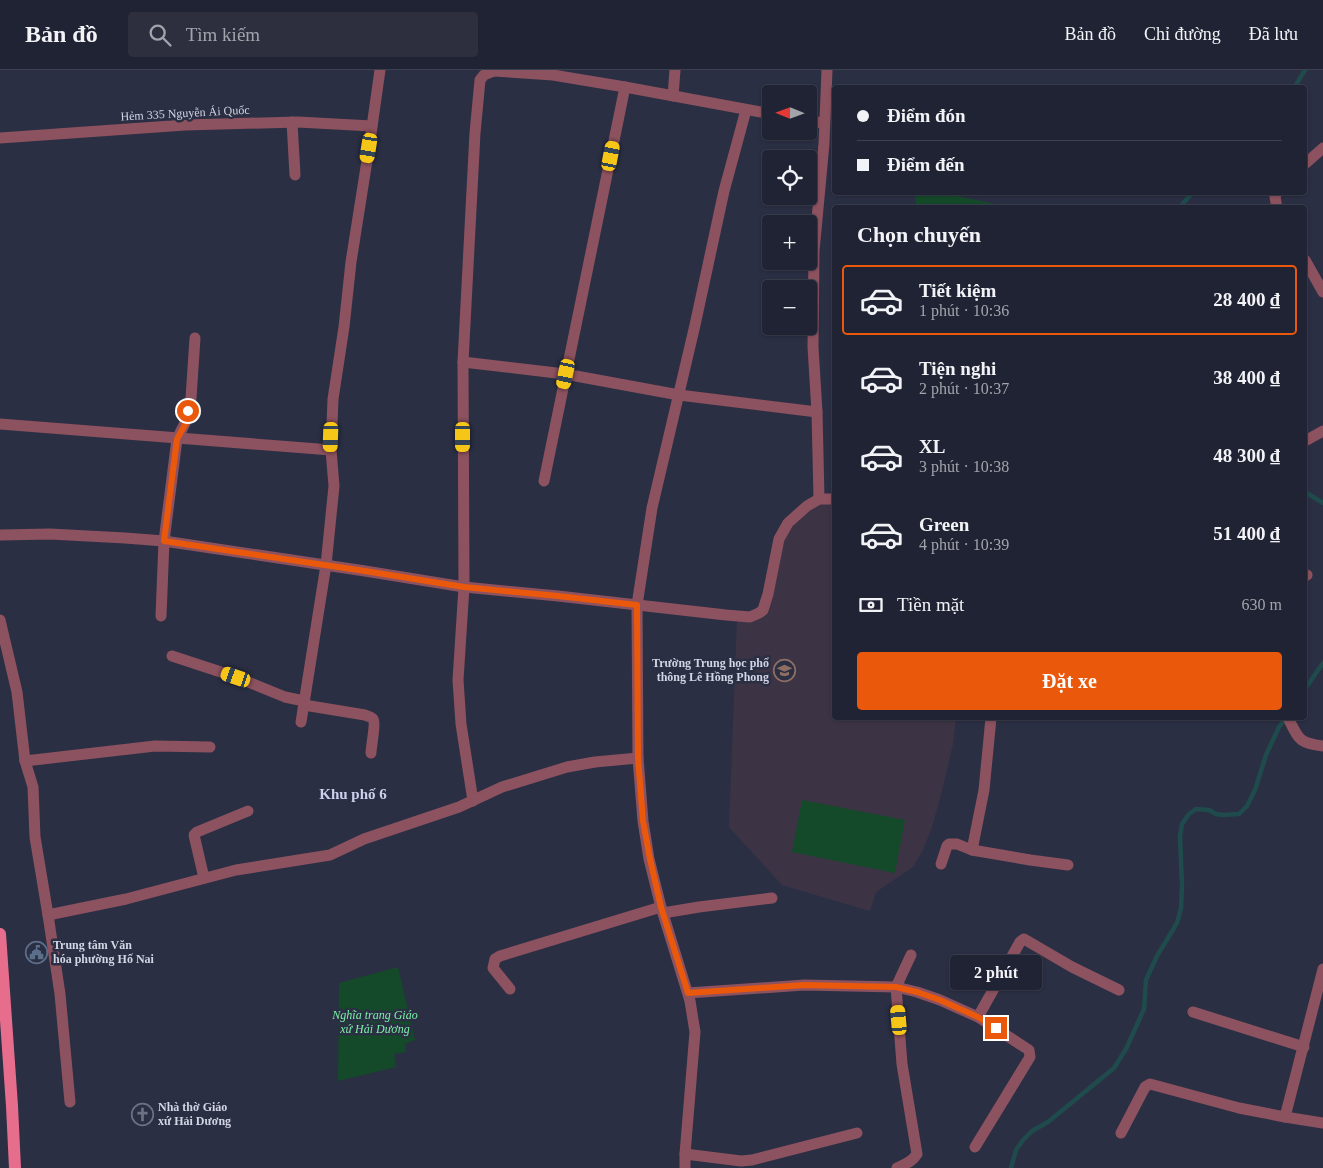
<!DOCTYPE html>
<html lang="vi">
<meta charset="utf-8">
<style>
:root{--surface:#202333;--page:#2d2f3f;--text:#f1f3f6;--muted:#a2a4ac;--line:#3d404e;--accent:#ea580c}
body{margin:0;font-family:"Times New Roman",serif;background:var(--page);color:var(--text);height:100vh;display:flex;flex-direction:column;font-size:19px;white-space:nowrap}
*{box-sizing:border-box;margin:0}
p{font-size:16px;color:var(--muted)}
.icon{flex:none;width:28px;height:28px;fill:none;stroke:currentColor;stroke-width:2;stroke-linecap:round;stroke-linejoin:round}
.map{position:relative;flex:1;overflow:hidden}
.drawer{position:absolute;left:832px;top:135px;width:475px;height:515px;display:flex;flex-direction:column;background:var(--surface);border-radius:5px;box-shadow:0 1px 4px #0004,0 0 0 1px var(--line)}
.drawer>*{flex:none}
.guide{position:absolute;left:832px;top:15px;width:475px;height:110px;border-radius:5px;box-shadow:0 1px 4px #0004,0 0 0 1px var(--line);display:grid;align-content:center;height:110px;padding:0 25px;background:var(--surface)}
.needle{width:32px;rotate:271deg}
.controls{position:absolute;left:762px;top:15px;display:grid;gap:10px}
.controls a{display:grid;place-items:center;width:55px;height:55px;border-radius:5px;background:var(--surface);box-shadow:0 1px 4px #0004,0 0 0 1px var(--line);font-size:25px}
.end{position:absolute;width:22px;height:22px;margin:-11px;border:6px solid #ea580c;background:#fff;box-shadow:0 0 0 2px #fff}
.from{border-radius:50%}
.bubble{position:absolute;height:35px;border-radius:5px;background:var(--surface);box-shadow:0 1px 4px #0004,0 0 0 1px var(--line);font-size:16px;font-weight:700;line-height:35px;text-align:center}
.car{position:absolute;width:15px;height:30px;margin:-15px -8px;border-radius:6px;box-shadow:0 0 4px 1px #0007;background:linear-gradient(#f5c518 24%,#345 0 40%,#f5c518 0 76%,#345 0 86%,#f5c518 0)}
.guide b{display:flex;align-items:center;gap:18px;height:48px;font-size:19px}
.guide b+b{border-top:1px solid var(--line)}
.guide i{width:12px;height:12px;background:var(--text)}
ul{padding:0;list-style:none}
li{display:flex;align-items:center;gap:15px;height:70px;margin:0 10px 8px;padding:0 15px;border:2px solid transparent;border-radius:5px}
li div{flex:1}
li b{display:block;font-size:19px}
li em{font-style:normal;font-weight:700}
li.current{border-color:var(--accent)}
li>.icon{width:45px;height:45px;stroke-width:1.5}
h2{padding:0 25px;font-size:22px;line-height:60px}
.pay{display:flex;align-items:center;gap:12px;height:55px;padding:0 25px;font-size:19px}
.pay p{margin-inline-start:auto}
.button{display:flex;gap:10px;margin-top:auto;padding:10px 25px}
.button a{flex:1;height:58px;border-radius:5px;background:var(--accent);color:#fff;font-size:20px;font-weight:700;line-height:58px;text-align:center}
header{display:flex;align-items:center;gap:30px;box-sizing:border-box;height:70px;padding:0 25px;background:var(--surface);border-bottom:1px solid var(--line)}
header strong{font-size:24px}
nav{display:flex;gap:28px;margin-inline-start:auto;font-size:18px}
.search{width:350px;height:45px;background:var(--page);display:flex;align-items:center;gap:12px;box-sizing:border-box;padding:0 18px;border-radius:5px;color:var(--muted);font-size:19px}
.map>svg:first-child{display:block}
</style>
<header>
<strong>Bản đồ</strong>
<div class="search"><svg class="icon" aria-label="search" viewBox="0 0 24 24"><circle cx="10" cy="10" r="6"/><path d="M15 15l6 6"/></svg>Tìm kiếm</div>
<nav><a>Bản đồ</a><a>Chỉ đường</a><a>Đã lưu</a></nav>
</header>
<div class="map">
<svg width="1323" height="1098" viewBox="0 0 1323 1098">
<rect width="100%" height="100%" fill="#2b2f44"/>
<polygon fill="#3c3445" points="820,434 835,434 835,648 956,648 953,674 941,725 932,757 923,780 913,797 876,822 870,841 782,815 729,757 737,551 752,552 784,472 792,456 809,441"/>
<g fill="#144a2a">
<polygon points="915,123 957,123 957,126 1010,137 916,137"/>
<polygon points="802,730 905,750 895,803 792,782"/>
<polygon points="398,897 415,970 405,974 406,982 394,984 396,997 338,1011 339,913"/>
</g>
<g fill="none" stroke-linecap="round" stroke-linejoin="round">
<g stroke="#1f4b4c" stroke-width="4.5">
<polyline points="1294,18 1305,0"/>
<polyline points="1179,138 1193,122"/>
<polyline points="1305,422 1323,433"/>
<polyline points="1305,619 1323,593"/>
<polyline points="1011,1098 1016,1080 1023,1070 1032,1061 1048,1052 1114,998 1126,979 1144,939 1146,910 1157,886 1177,853 1181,838 1182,816 1180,766 1182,754 1189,744 1196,739 1209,740 1216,744 1223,745 1239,744 1247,736 1255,720 1266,685 1279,657 1286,648"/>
</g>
<g stroke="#8d525f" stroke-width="11">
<polyline points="673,26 675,0"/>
<polyline points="746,40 724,121 695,255 652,438 637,535 638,688 643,751 649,789 661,837 690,931 695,962 685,1084 741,1091 752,1090 857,1063"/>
<polyline points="809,51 824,53"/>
<polyline points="292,52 295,105"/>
<polyline points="0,68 185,55 298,52 372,56"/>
<polyline points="1305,94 1323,78"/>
<polyline points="1277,138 1275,127 1277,122"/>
<polyline points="1305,190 1323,222"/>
<polyline points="463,292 565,304 679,325 817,342"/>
<polyline points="0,354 331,380"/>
<polyline points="1305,371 1323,361"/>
<polyline points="544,411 625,17"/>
<polyline points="819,429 817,342 813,277 814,181 824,74 827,0"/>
<polyline points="0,465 50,464 125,468 164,471 365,501 464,517 558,526 726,545 750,547 759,543 763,540 768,524 779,469 788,453 807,436 819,429 835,429"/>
<polyline points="1305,506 1307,505"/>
<polyline points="161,546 164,471 177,369 185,353 191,328 195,268"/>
<polyline points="0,550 17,622 25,691 33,717 35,767 48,845 60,924 70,1032"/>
<polyline points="172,586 236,607 285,627 304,631"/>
<path d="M304,635l61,10c2,1 7,2 8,4 3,4 -2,28 -2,34"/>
<polyline points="991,648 984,720 972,780 1030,790 1068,795"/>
<path d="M1288,648c11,21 10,25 35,28"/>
<polyline points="301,652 326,495 334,416 331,380 333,329 344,257 351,192 369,78 380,0"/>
<polyline points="25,691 155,676 210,677"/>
<polyline points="473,731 461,654 458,610 464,517 463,292 475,63 480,10 484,5 494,1 553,5 625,17 771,44"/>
<polyline points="941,794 947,776 949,774 957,774 972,780"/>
<polyline points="204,808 194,765 197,762 248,741"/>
<polyline points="663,843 699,837 772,828"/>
<polyline points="48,845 126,829 236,800 330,785 364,769 459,737 502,717 567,697 595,692 638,688"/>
<polyline points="1323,899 1285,1047 1323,1053"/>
<polyline points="510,919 493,898 495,889 500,886 661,837"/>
<polyline points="688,923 804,915 896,917 917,922 940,930 978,947 1029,980 1030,987 975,1077"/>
<polyline points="1193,942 1304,977"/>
<polyline points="978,947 1020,872 1024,869 1072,897 1119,920"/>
<polyline points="1121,1063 1145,1017 1150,1014 1239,1038 1285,1047"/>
<polyline points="685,1098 685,1084"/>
<path d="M897,1098c8,-4 15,-6 20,-14l-15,-90 -6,-77 15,-32"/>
</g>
<polyline stroke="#e76d8d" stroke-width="12" points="0,864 12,1036 15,1098"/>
</g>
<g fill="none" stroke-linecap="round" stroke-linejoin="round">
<polyline stroke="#ea580c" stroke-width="6" points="188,341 186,353 177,369 164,471 365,501 464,517 558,526 637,535 638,688 643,751 650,789 661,837 688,923 804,915 896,917 917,922 940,930 978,947 996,958"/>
</g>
<defs>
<symbol id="school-ring" viewBox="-11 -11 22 22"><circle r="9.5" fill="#2b2f44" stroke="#8d6e63" stroke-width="1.5"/><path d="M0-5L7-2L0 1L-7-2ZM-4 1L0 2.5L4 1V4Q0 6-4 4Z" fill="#8d6e63"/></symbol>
<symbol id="civic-ring" viewBox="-11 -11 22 22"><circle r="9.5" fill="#2b2f44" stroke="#5c6f8a" stroke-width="1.5"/><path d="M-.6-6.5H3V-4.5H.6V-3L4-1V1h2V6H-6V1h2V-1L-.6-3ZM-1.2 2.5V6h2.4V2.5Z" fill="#5c6f8a"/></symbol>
<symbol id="church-ring" viewBox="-11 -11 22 22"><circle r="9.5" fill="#2b2f44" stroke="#6b7280" stroke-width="1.5"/><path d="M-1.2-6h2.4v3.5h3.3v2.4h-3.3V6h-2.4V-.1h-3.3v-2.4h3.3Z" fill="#6b7280"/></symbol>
</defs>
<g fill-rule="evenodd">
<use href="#school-ring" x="772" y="588" width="25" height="25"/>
<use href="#civic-ring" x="24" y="870" width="25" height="25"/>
<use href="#church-ring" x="130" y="1032" width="25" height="25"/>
</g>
<g text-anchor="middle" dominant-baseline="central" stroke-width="5" stroke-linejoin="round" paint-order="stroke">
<g font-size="12" fill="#d2d5e3" stroke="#2b2f44">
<text transform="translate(185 43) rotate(-3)">Hẻm 335 Nguyễn Ái Quốc</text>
</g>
<g font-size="12" font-weight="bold" fill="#d2d5e3" stroke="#2b2f44" text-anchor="start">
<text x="769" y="593" text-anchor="end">Trường Trung học phổ<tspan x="769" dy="14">thông Lê Hồng Phong</tspan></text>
<text x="53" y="875">Trung tâm Văn<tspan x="53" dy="14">hóa phường Hố Nai</tspan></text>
<text x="158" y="1037">Nhà thờ Giáo<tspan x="158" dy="14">xứ Hải Dương</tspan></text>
</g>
<g font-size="12" font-style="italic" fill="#7cf1a6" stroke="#2b2f44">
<text x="375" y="945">Nghĩa trang Giáo<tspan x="375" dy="14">xứ Hải Dương</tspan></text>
</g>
<g font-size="15" font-weight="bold" fill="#ccd1ec" stroke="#2b2f44">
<text x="353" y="724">Khu phố 6</text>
</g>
</g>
</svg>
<div class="controls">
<a><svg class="needle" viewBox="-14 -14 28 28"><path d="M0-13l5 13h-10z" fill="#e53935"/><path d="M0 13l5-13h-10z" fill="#a2a4ac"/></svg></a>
<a><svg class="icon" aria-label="locate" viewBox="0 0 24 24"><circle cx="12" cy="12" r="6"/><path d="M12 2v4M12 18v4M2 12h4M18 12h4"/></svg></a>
<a>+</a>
<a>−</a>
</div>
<i class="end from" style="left:188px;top:341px"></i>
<i class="end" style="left:996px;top:958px"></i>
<div class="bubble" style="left:950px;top:885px;width:92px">2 phút</div>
<i class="car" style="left:369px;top:78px;rotate:189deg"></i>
<i class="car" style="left:611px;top:86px;rotate:11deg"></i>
<i class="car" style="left:566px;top:304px;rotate:192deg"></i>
<i class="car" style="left:331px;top:367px;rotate:182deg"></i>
<i class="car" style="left:463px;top:367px;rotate:180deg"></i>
<i class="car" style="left:236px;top:607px;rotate:289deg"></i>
<i class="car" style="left:899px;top:950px;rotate:355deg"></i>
<div class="guide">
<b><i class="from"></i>Điểm đón</b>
<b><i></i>Điểm đến</b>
</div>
<section class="drawer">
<h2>Chọn chuyến</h2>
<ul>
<li class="current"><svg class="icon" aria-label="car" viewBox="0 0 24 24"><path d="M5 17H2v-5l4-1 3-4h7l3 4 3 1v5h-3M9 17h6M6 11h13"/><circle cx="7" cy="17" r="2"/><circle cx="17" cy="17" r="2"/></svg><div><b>Tiết kiệm</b><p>1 phút · 10:36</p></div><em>28 400 ₫</em></li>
<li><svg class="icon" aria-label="car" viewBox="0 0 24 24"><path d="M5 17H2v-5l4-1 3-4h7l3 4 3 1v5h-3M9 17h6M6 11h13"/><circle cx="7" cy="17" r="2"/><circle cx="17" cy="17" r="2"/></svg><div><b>Tiện nghi</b><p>2 phút · 10:37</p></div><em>38 400 ₫</em></li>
<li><svg class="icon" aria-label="car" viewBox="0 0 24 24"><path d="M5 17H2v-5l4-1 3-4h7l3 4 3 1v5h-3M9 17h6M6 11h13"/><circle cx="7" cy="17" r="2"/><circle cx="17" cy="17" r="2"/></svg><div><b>XL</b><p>3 phút · 10:38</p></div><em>48 300 ₫</em></li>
<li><svg class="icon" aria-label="car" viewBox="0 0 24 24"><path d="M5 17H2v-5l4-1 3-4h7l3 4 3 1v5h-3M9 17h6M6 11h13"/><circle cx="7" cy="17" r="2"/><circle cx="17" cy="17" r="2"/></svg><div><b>Green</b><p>4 phút · 10:39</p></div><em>51 400 ₫</em></li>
</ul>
<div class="pay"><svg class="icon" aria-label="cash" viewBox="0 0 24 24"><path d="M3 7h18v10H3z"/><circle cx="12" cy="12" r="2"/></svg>Tiền mặt<p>630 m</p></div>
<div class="button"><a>Đặt xe</a></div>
</section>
</div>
